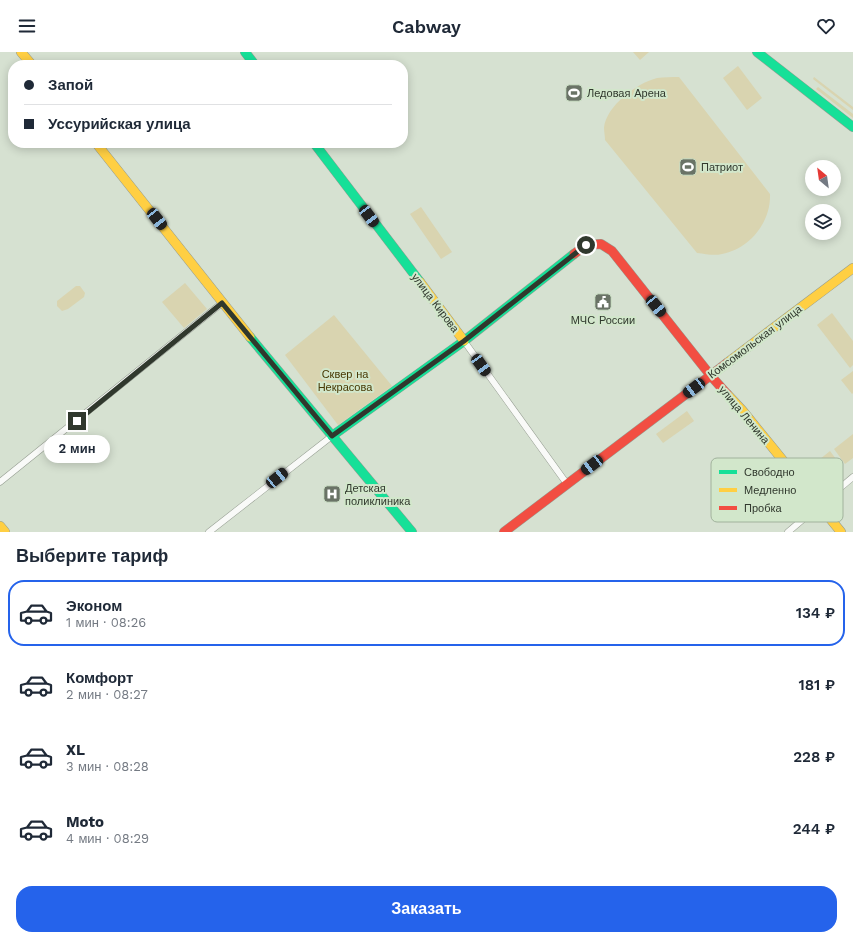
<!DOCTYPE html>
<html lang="ru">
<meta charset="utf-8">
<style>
:root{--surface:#fff;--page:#f6f6f7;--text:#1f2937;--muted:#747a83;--line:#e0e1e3;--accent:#2563eb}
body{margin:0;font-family:"Work Sans",sans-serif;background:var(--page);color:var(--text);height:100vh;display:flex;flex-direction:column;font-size:15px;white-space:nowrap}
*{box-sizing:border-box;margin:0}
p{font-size:13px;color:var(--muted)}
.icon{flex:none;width:22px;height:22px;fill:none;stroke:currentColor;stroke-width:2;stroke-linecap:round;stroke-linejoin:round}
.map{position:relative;height:480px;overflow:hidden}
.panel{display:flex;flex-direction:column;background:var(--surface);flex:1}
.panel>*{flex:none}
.top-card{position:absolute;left:8px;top:8px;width:400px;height:88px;border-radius:16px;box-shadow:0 2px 10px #0003;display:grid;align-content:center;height:88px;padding:0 16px;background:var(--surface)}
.needle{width:26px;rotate:331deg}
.controls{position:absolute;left:805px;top:108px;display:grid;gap:8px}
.controls a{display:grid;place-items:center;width:36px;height:36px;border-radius:50%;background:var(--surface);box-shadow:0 2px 10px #0003;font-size:20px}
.end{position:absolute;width:18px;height:18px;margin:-9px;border:5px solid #30382d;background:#fff;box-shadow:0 0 0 2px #fff}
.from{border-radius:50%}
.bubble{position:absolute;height:28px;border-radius:14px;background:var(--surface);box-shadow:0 2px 10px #0003;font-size:13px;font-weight:600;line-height:28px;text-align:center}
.car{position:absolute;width:12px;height:24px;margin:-12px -6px;border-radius:5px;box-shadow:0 0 3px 1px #0007;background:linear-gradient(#222 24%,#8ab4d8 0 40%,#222 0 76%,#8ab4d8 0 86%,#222 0)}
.top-card b{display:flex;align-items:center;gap:14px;height:38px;font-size:15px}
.top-card b+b{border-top:1px solid var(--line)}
.top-card i{width:10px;height:10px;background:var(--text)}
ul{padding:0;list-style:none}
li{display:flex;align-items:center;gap:12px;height:66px;margin:0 8px 6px;padding:0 8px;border:2px solid transparent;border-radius:16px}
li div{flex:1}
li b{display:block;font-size:15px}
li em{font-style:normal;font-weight:600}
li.active{border-color:var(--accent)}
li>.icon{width:36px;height:36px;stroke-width:1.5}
h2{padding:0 16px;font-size:18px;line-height:48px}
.action{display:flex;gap:8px;margin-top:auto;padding:8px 16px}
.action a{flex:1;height:46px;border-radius:16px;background:var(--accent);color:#fff;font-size:16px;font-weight:600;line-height:46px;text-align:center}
header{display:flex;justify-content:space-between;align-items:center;height:52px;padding:0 16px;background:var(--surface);font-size:18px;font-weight:600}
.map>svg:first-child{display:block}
</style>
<header><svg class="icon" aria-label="menu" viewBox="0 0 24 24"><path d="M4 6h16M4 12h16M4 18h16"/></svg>Cabway<svg class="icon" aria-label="heart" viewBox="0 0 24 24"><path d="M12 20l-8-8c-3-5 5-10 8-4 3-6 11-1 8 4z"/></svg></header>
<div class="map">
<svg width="853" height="480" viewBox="0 0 853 480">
<rect width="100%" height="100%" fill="#d6e1d1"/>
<g fill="#d9d4b0">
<polygon points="633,0 649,0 640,8"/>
<polygon points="738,14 762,46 747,58 723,26"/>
<path d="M679,25l91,117c1,28 -20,55 -48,60 -8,2 -16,0 -25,-1l-92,-113c0,-4 -1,-9 -1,-12 2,-22 33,-45 53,-50 7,-1 15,-1 22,-1z"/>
<polygon points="814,25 853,55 853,58 813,27"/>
<polygon points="818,35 853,62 853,66 816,37"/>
<polygon points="421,155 452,200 441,207 410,162"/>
<polygon points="185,231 207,257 184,276 162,250"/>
<polygon points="76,234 80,234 85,241 84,245 68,257 62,259 57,254 57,249"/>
<polygon points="832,261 853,289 853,313 850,316 817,273"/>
<polygon points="334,263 392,334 338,373 285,303"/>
<polygon points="853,319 853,341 852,342 841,328"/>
<polygon points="687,359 694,369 663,391 656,382"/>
<polygon points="853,382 853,406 845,412 834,397"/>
<polygon points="830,399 842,415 832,423 820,407"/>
</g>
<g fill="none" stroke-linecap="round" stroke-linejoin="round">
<defs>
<g id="street">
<polyline points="464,289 567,432"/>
<polyline points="0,430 222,251"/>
<polyline points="209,480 332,384"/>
<polyline points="788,480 853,425"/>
</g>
<g id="fast">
<polyline points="245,0 255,13"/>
<polyline points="757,0 853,75"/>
<polyline points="314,91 420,230"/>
<polyline points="250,285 412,480"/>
<polyline points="332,384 464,289 574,202"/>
</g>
<g id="slow">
<polyline points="21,0 32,13"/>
<polyline points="96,91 250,285"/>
<polyline points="420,230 464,289"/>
<polyline points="727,311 853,216"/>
<polyline points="727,342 742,358 841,480"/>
<polyline points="0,474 5,480"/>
</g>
<g id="jam">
<polyline points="574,202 586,193 601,192 612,199 711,324 727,342"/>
<polyline points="504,480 727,311"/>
</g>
</defs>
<use href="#street" stroke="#959d91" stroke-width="7"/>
<use href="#fast" stroke="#959d91" stroke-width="10"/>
<use href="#slow" stroke="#959d91" stroke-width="10"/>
<use href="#jam" stroke="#959d91" stroke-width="10"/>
<use href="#street" stroke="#f9faf8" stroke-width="6"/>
<use href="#fast" stroke="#16e098" stroke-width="9"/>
<use href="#slow" stroke="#ffcf43" stroke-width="9"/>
<use href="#jam" stroke="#f24e42" stroke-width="9"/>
</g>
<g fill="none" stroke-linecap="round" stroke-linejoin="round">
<polyline stroke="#30382d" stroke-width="5" points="77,369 222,251 332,384 464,289 586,193"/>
</g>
<defs>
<symbol id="stadium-square" viewBox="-11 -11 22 22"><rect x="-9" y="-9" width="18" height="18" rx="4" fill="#6a7366" stroke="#d2e7cb"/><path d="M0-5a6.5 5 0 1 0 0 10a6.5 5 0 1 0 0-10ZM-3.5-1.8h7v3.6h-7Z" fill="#fff"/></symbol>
<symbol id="civic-square" viewBox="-11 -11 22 22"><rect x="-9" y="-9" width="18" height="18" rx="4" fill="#6a7366" stroke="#d2e7cb"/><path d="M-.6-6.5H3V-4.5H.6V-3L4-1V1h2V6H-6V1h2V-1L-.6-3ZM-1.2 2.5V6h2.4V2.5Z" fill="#fff"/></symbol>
<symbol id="hospital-square" viewBox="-11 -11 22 22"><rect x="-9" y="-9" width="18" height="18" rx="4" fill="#6a7366" stroke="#d2e7cb"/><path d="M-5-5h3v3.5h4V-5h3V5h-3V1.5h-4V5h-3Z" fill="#fff"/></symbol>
</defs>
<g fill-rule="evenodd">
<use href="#stadium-square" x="564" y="31" width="20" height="20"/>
<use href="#stadium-square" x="678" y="105" width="20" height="20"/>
<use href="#civic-square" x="593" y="240" width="20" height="20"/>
<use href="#hospital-square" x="322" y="432" width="20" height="20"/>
</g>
<g text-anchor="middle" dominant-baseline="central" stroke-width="4" stroke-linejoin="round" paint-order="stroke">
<g font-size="11" fill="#30382d" stroke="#d2e7cb" text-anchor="start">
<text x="587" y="41">Ледовая Арена</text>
<text x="701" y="115">Патриот</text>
<text x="603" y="268" text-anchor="middle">МЧС России</text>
<text x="345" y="436">Детская<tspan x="345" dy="13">поликлиника</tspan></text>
</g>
<g font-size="11" fill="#30382d" stroke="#d2e7cb">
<text transform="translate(435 251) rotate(53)">улица Кирова</text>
<text transform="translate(755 290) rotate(-37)">Комсомольская улица</text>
<text transform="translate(744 363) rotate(50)">улица Ленина</text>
</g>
<g font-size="11" fill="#473803" stroke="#d2e7cb">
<text x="345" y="322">Сквер на<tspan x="345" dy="13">Некрасова</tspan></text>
</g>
</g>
<rect x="711" y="406" width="132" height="64" rx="6" fill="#d2e7cb" stroke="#a1b29c" stroke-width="1"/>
<rect x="719" y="418" width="18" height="4" fill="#16e098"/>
<rect x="719" y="436" width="18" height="4" fill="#ffcf43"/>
<rect x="719" y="454" width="18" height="4" fill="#f24e42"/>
<g font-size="11" fill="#30382d">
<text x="744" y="424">Свободно</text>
<text x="744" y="442">Медленно</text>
<text x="744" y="460">Пробка</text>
</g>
</svg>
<div class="controls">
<a><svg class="needle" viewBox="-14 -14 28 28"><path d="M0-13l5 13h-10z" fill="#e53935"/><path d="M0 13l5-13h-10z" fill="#747a83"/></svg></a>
<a><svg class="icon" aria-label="layers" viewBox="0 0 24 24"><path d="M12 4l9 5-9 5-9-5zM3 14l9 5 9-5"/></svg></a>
</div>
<i class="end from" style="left:586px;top:193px"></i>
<i class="end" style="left:77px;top:369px"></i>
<div class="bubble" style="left:44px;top:383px;width:66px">2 мин</div>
<i class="car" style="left:369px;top:164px;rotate:143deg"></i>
<i class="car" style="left:157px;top:167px;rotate:142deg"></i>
<i class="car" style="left:656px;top:254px;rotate:141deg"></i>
<i class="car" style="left:481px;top:313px;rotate:144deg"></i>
<i class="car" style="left:694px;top:336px;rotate:233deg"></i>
<i class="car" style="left:592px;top:413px;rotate:233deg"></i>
<i class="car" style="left:277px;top:426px;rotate:51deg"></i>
<div class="top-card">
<b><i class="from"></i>Запой</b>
<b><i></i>Уссурийская улица</b>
</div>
</div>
<section class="panel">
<h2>Выберите тариф</h2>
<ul>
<li class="active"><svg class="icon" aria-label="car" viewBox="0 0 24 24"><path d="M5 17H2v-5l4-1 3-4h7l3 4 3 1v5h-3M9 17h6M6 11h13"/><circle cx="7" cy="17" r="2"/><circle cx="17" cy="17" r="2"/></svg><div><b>Эконом</b><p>1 мин · 08:26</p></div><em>134 ₽</em></li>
<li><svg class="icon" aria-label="car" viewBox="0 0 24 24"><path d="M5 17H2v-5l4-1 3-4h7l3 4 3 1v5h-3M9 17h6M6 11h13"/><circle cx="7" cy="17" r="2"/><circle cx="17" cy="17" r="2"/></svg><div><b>Комфорт</b><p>2 мин · 08:27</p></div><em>181 ₽</em></li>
<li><svg class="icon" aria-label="car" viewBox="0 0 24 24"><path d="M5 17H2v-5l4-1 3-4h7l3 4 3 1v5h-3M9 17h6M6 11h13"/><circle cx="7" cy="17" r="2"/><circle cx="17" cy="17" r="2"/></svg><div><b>XL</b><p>3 мин · 08:28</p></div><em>228 ₽</em></li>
<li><svg class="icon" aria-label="car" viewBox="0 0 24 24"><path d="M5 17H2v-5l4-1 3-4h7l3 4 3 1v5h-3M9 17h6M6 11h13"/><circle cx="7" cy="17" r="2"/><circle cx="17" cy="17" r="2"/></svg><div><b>Moto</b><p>4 мин · 08:29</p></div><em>244 ₽</em></li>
</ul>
<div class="action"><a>Заказать</a></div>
</section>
